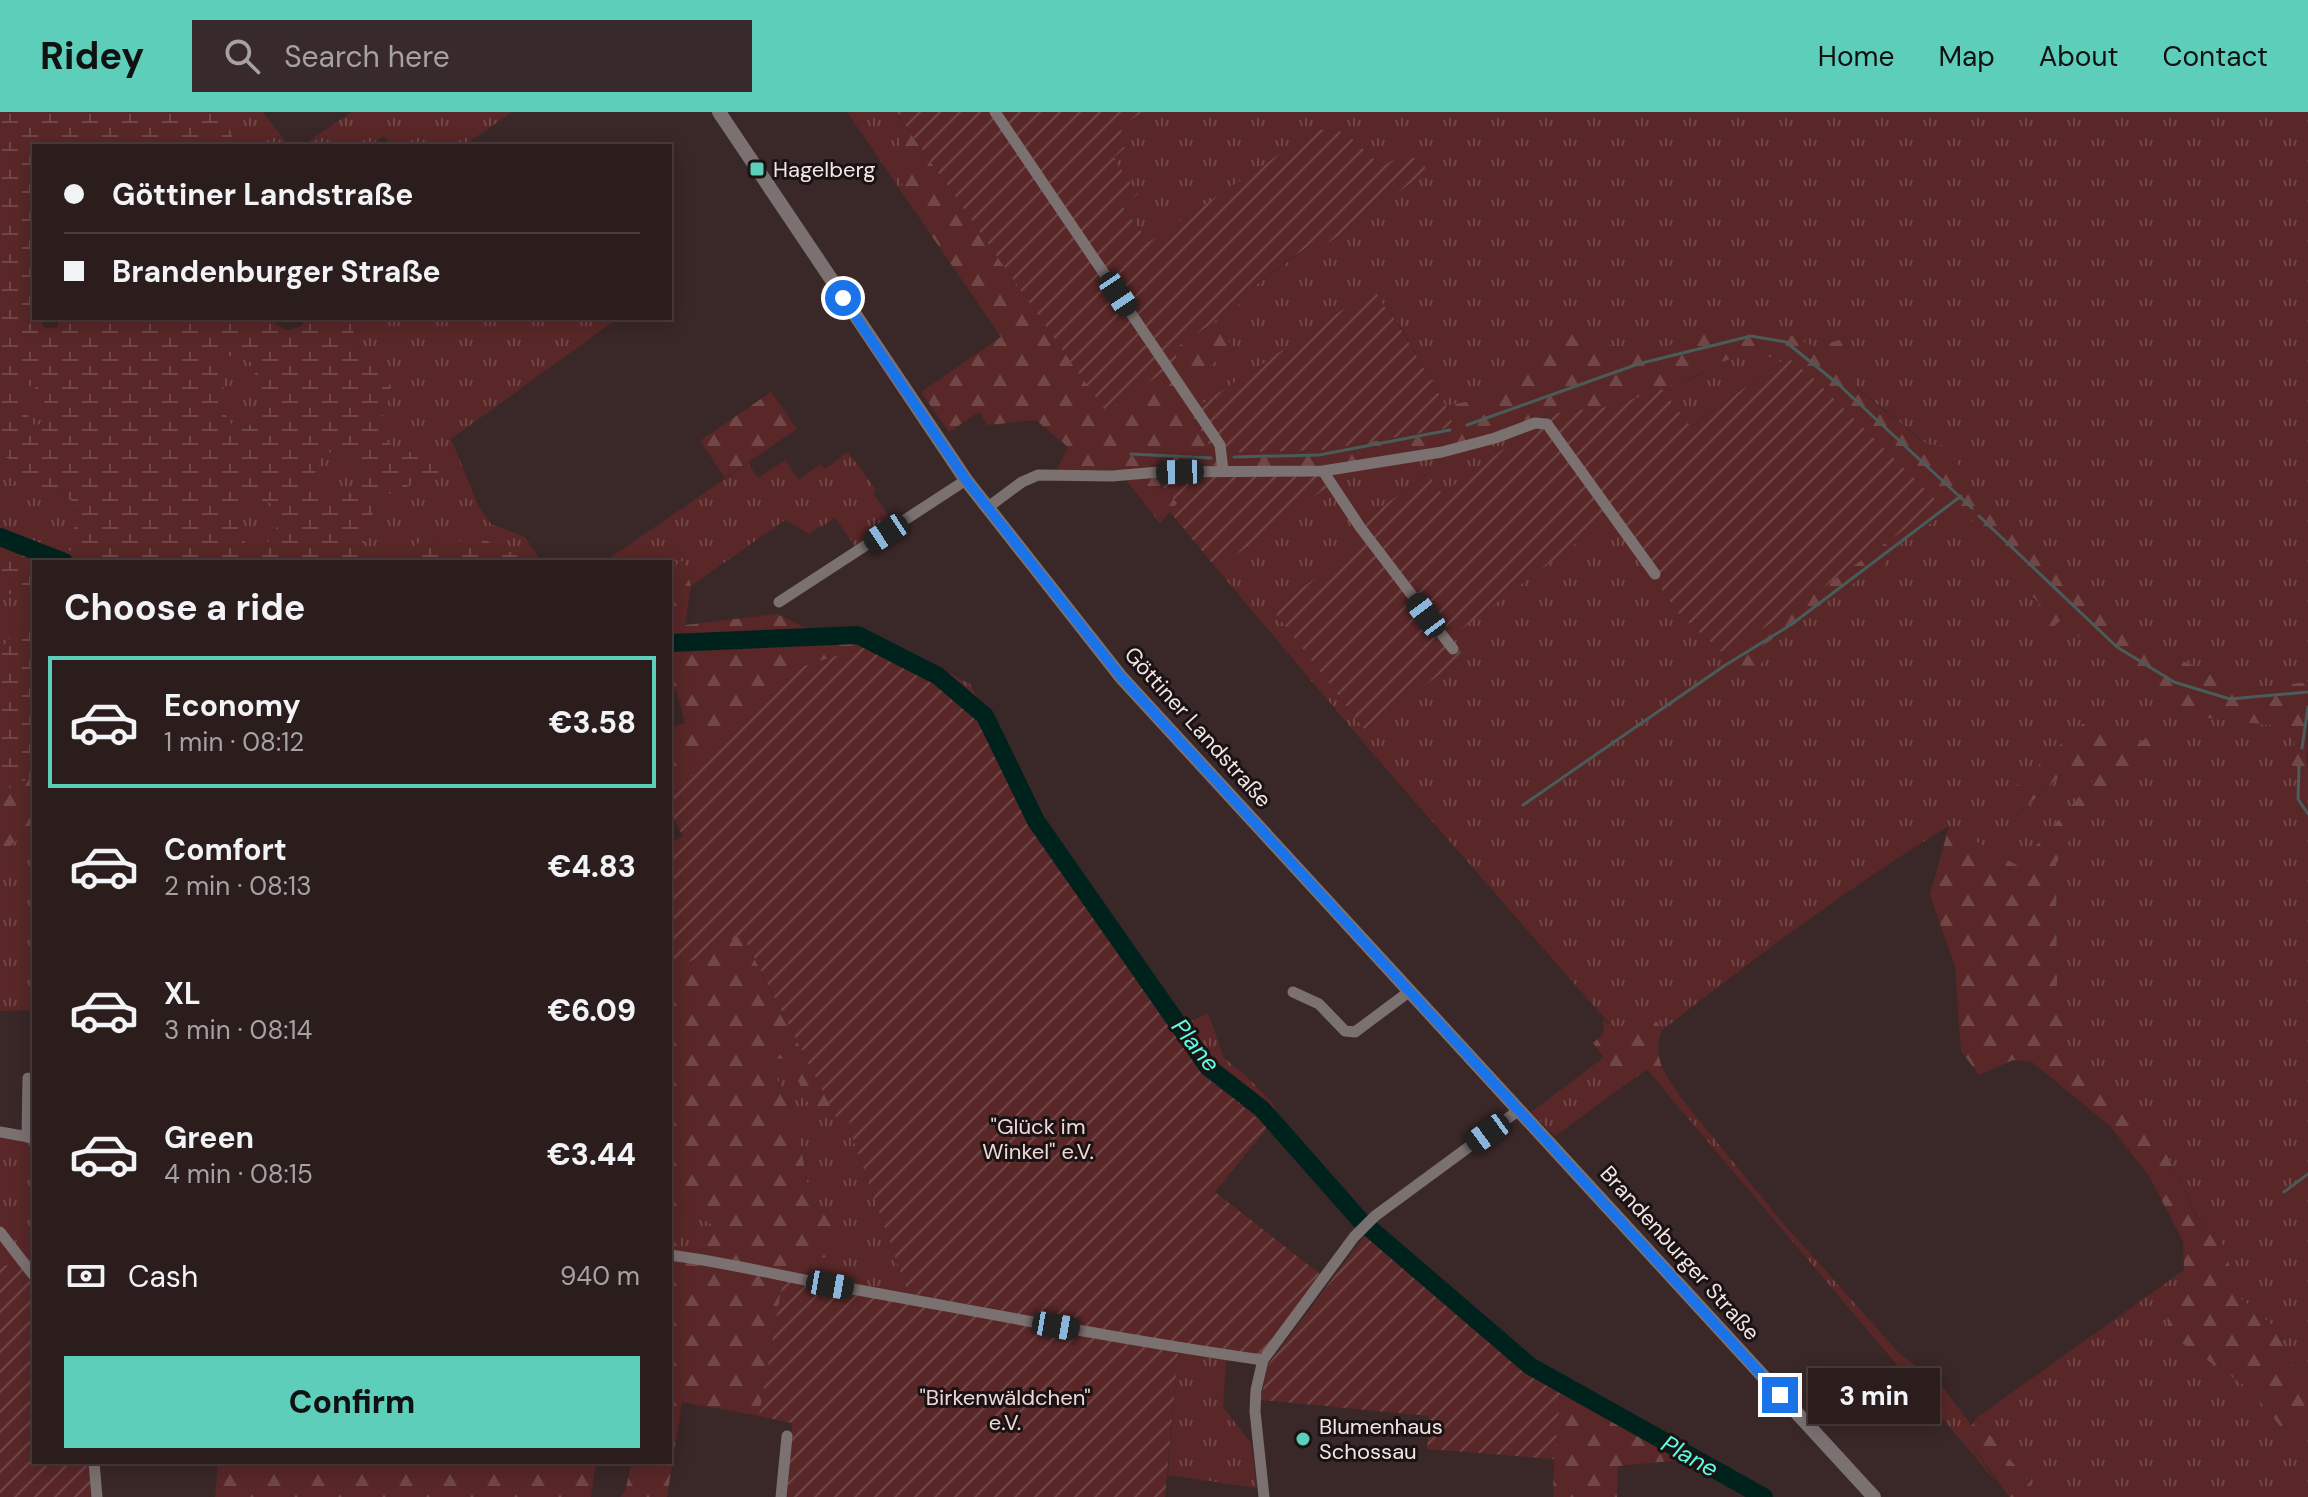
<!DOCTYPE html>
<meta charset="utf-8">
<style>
:root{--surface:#2c1d1d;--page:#382a2a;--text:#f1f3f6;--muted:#a6a2a4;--line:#483b3b;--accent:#5cceba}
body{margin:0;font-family:"DM Sans",sans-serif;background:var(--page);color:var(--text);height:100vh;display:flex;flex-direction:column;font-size:30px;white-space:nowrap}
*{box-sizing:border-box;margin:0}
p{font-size:26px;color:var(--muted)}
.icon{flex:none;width:44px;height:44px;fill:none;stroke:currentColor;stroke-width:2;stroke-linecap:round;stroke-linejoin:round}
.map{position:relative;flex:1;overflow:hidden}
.details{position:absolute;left:32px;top:448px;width:640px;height:904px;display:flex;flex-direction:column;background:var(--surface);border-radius:0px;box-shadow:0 4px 20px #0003,0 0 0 2px var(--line)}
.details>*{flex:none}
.hud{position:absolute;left:32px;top:32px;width:640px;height:176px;border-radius:0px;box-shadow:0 4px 20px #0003,0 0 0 2px var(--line);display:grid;align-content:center;height:176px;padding:0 32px;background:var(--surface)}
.end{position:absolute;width:36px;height:36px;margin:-18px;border:10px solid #1a73e8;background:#fff;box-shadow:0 0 0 4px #fff}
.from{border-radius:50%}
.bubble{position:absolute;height:56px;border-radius:0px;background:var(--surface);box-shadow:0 4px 20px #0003,0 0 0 2px var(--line);font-size:26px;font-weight:800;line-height:56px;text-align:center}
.car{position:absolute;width:24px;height:48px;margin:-24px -12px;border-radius:10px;box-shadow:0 0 6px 2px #0007;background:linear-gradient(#222 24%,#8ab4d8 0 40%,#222 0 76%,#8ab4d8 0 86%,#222 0)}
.hud b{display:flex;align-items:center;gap:28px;height:76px;font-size:30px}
.hud b+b{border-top:2px solid var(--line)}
.hud i{width:20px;height:20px;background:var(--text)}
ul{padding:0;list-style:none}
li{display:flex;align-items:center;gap:24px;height:132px;margin:0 16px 12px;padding:0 16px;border:4px solid transparent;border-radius:0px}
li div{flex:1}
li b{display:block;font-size:30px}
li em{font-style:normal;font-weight:800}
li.on{border-color:var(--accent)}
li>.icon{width:72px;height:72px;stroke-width:1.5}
h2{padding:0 32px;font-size:36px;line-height:96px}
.pay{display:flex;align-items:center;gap:20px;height:88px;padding:0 32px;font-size:30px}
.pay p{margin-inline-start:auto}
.action{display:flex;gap:16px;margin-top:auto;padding:16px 32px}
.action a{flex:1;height:92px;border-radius:0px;background:var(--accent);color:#111;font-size:32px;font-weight:800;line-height:92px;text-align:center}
header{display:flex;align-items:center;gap:48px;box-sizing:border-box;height:112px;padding:0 40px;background:var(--accent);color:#111}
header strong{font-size:38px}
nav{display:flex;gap:44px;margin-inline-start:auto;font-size:28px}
.search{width:560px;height:72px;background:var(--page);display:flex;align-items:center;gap:20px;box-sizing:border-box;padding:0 28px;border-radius:0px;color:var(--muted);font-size:30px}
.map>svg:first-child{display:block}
</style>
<header>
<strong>Ridey</strong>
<div class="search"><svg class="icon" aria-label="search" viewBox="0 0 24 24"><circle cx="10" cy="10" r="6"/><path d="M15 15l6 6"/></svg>Search here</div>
<nav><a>Home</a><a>Map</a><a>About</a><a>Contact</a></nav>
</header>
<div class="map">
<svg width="2308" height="1385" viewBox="0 0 2308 1385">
<defs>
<pattern id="grass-tufts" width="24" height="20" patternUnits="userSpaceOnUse" patternTransform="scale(2)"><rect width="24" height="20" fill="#592728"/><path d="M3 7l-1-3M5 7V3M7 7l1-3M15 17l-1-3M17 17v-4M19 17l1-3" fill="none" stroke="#714647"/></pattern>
<pattern id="forest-firs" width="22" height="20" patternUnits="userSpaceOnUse" patternTransform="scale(2)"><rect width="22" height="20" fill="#592728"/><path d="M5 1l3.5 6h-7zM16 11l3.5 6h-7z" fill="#714647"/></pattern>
<pattern id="wetland-marsh" width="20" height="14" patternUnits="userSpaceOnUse" patternTransform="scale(2)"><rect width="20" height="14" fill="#592728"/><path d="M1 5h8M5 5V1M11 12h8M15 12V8" fill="none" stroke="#714647"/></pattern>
<pattern id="garden-furrows" width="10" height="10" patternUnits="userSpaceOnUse" patternTransform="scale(2)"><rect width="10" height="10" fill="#592728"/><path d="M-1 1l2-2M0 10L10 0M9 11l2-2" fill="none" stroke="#714647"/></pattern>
</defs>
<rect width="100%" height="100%" fill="#3a2727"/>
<g fill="url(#grass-tufts)">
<polygon points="223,0 263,0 289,34 236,34"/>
<polygon points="351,0 512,0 463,34 391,34 384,24 369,34 302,34"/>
<polygon points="847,0 896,0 899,5 903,82"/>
<path d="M1142,0h1166v570l-62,7 -114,-51 -146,-134 74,117 72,60 57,35 108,12 -6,40 15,4 2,-6v616l-15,-15 -15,-37 -38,-32 -18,-55 -25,-27 -36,-74 -34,-23 -58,-68 -12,-62 -1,-125 25,-48 28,-31 36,-29 -25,-2 -4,-28 -116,75 16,16 55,-51 22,15 -75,85 -69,-40c-101,61 -193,132 -287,204l-6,-8 -41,8 -241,-275 -157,-186 109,-82 -8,-13 4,-6 151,-28 76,-24 -107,78 -15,-20 -72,52 11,15 -93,69 91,119 100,-72 -14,-20 160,-119 69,96 45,40 6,10 37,-10 -4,-8 99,-69 26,-26 56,-37 -17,-70 -71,-57 -9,-49 -33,9 -27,-14h-81l-51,18 -40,-4 -45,-15 -35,13 -21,35 -20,16 -48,10 -52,-90 -10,-10 -10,-16 -184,122 9,-39 35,-24 -20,-28 37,-25 2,-9 58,-42 4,7 67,-85 -37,-35 -28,-3 -168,113 -27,-37 -9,-48 12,-9 -7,-11 1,-9z"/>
<polygon points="357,206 618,206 451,327 478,393 491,412 525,425 542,450 518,450 517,440 506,440 471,419 450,439 427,422 400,450 349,450 360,443 378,386 401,342 384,328 381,308 386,298 380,256 356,238 353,222"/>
<polygon points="220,243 241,244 251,250 265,293 262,306 246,315 231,312 223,298 224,278 215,251"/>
<polygon points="1736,245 1787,245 1690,315 1661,276 1696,265 1711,254"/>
<path d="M31,273c15,9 15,20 14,37l-11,4 -16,-25 2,-13z"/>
<path d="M332,339c20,6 22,7 31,27l-5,12 -15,5 -21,-5 -8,-15 8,-18z"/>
<polygon points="848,340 876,378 873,381 893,410 855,434 835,406 809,422 785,408 691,474 684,448 670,457 670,450 604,450 748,351 758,366 785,348 799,368 820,352 825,357"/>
<polygon points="0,343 16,350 82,396 68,438 98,450 68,450 0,424"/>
<polygon points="245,389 273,390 277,415 262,440 246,434 237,411"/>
<polygon points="0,478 34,493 34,500 0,538"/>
<polygon points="859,513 970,572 1047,713 1108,807 1185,912 1208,901 1224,946 1245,963 1273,991 1277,1005 1268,1015 1212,970 1100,814 1022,697 990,626 935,571 865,535 854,522"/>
<polygon points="34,709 32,898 0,899 0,769 7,738"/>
<polygon points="1604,945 1625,973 1555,1024 1531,1000"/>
<polygon points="769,946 788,946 812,999 849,1008 852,1024 908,1181 818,1167 817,1146 838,1115 811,1091 798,1019"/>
<polygon points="1682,987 1781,1109 1899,1241 1944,1277 1972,1314 1966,1324 1997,1371 1676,992"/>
<polygon points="0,1026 34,1031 34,1150 20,1154 0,1153"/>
<polygon points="679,1095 712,1112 700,1142 678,1140"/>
<polygon points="2184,1158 2167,1208 2170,1223 2250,1277 2280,1314 2296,1316 2308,1327 2308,1385 2041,1385 1976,1306"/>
<polygon points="1178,1241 1226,1248 1223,1295 1251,1331 1257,1376 1168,1363"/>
</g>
<g fill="url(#forest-firs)">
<polygon points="899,5 1106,299 1179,249 1172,238 1214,209 1234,237 1199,261 1190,300 1214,341 1323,338 1454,315 1446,294 1494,284 1514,268 1535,233 1570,220 1615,235 1654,239 1706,221 1754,216 1787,221 1814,235 1847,226 1856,276 1926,332 1946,334 1981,387 1962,410 1944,402 1888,439 1881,463 1862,465 1764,533 1767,542 1760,554 1730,553 1724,542 1800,492 1939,392 1812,265 1787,245 1736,245 1711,254 1696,264 1615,294 1556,301 1473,328 1322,356 1154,364 1178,391 1160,411 1118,358 1057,358 1068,335 1036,308 988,313 979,300 949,320 921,280 1001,225 903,82"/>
<polygon points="771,280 797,317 725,366 700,329"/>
<polygon points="1986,392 2132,526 2246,577 2308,570 2307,660 2291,656 2297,616 2189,604 2132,569 2060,509 2037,526 2022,510 2040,492 1967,415"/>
<polygon points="684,448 691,474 685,513 777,502 816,521 854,522 865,535 801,555 671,684 670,692 670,616 685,611 676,578 670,579 670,457"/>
<polygon points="2089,606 2116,614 2120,642 2152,623 2154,630 2145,644 2109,673 2082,704 2056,752 2057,877 2069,939 2127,1007 2161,1030 2196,1104 2222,1131 2240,1186 2278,1218 2293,1255 2308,1270 2308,1327 2296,1316 2280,1314 2250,1277 2170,1223 2167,1208 2184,1158 2183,1129 2149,1064 2110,1014 2032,950 2013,948 1979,963 1961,939 1955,855 1930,783 1949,714 2018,754 2093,669 2071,654 2015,705 1999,690"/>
<polygon points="34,664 34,709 7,738 0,769 0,680"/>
<polygon points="741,821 837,1007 812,999 788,947 769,946 798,1019 811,1091 838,1115 832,1145 817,1146 818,1167 700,1142 712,1112 680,1095 678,1140 670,1139 670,860"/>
<path d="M1637,904l20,6 5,8c-11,29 4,45 20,69l-6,5 -29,-35 -22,16 -32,-42 11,-10 -1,-14 12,11z"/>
<polygon points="670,1146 783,1168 759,1304 682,1290 667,1385 620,1385 625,1379 632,1350 670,1350"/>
<polygon points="1562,1269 1704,1346 1618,1354 1617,1385 1553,1385 1554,1347"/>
<polygon points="1976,1306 2041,1385 2009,1385 1966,1324"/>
<polygon points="218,1350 596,1350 591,1385 215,1385"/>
</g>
<g fill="url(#wetland-marsh)" fill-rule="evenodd">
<path d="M0,0h223l13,34h-202v172h5l5,10h13l2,-10h216l1,6 12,7 15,-6v-7h54l-4,16 3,16 24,18 11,18 -5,24 -5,10 3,20 17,14 25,-5 29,19 -77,30 -18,57 -11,7h-251l-30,-12 13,-42 -24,-18 -14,6 -30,-16 3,-18 -16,-7zM220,244h21l10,6 14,43 -3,13 -16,9 -15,-3 -8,-14 1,-20 -9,-27zM31,273c15,9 15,20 14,37l-10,4 -17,-25 2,-13zM332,339c21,6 22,7 31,27l-5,12 -15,5 -21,-5 -8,-15 8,-18zM245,389l28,2 4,24 -15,25 -16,-7 -9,-22z"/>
<polygon points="471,419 506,440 517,440 518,450 400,450 427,422 450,439"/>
<polygon points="0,427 60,450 34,450 34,493 0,478"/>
<polygon points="34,500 34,664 0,680 0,538"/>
</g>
<g fill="url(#garden-furrows)">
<polygon points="896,0 1142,0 1120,16 1123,22 1119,26 1125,36 1113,46 1138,82 1122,94 1149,130 1317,17 1345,20 1382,55 1405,40 1425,53 1425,59 1389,88 1315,140 1310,133 1253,174 1251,184 1173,238 1179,249 1106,300"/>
<polygon points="1374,177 1384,194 1393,204 1446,294 1454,315 1323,338 1214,341 1190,300"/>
<polygon points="1787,245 1812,265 1940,392 1800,492 1724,542 1679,502 1610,406 1451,525 1464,545 1364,617 1273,498 1365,429 1355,414 1428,362 1442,382 1549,304 1556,301 1615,294 1661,276 1691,315"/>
<polygon points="1317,362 1327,375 1217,457 1170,400 1177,391 1154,364"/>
<polygon points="865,535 935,571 980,610 990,626 1022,697 1100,814 1212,970 1268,1015 1215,1080 1320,1162 1261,1244 1172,1231 908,1181 852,1024 849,1008 837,1007 742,822 670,860 670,732 683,724 670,700 671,684 801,555"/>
<polygon points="1372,1114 1530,1253 1562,1269 1554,1347 1427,1337 1429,1304 1261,1288 1267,1254"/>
<polygon points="0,1153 20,1154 34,1175 34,1350 90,1350 93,1385 0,1385"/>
<polygon points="783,1168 899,1187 1178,1241 1165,1385 787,1385 792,1311 759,1304"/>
</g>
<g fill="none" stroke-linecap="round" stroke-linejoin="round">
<g stroke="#495c59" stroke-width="3">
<polyline points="1467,313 1638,252 1751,224 1786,230 1838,272 1972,396"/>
<polyline points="1131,342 1211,346"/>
<polyline points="1234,345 1319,343 1450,318"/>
<polyline points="1979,404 2117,535 2174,570 2230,587 2308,580"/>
<polyline points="2302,636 2308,595"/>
<polyline points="2299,654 2298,687 2308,702"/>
<polyline points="1523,693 1724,554 1792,512 1961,384"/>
<polyline points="2284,1080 2308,1062"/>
</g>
<g stroke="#00221d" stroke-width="18">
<polyline points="0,425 64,450"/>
<polyline points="670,531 858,523 938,564 985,604 1036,709 1208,955 1262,997 1360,1108 1530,1254 1764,1385"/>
</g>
<g stroke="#7b7170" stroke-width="11">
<polyline points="995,0 1220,333 1223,359"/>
<polyline points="1323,359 1360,415 1453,537"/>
<polyline points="987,396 1022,370 1038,363 1112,364 1159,360 1323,359 1442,340 1495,326 1535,311 1547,312 1655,462"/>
<polyline points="779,490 966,368"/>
<polyline points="1293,880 1319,892 1345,919 1355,920 1410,879"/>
<polyline points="0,1020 34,1026"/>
<polyline points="27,1025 28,966"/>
<polyline points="0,1120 34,1164"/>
<path d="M670,1143c53,7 103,19 155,29 146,26 291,55 438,76"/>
<polyline points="94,1350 97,1385"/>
<polyline points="781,1385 787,1324"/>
<polyline points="1264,1385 1255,1299 1256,1278 1263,1248 1354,1125 1375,1104 1519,998"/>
</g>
<polyline stroke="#7b7170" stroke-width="14" points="719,0 966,368 1121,565 1874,1385"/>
</g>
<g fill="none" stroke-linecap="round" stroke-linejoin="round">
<polyline stroke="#1a73e8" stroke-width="10" points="843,186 966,368 1121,565 1780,1283"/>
</g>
<g fill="#5cceba" stroke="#1b1313" stroke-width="3">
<rect x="749" y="49" width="16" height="16" rx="4"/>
<circle cx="1303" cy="1327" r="8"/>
</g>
<g text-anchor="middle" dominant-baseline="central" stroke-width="6" stroke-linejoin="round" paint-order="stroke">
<g font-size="22" fill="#f2e5e5" stroke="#1b1313" text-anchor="start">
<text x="773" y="57">Hagelberg</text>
<text x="1319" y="1314">Blumenhaus<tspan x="1319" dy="25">Schossau</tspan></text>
</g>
<g font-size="22" fill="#f2e5e5" stroke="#1b1313">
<text transform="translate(1198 615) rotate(48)">Göttiner Landstraße</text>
<text transform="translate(1680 1141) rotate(48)">Brandenburger Straße</text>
</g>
<g font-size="22" fill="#f1d8d8" stroke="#1b1313">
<text x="1038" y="1014">"Glück im<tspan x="1038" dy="25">Winkel" e.V.</tspan></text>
<text x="1005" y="1285">"Birkenwäldchen"<tspan x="1005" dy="25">e.V.</tspan></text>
</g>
<g font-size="24" font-style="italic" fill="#5dfbe1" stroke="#1b1313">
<text transform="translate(1196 933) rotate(51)">Plane</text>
<text transform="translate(1690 1344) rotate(29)">Plane</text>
</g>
</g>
</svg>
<i class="end from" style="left:843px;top:186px"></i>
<i class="end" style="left:1780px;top:1283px"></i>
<div class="bubble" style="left:1808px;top:1256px;width:132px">3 min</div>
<i class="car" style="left:1118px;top:182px;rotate:146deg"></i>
<i class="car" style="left:1180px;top:360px;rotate:269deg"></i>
<i class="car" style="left:886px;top:421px;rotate:237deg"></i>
<i class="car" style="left:1426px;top:503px;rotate:323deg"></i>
<i class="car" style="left:1488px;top:1021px;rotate:234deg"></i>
<i class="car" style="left:830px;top:1173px;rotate:100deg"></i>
<i class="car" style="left:1056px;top:1214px;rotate:100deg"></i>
<div class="hud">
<b><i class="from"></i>Göttiner Landstraße</b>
<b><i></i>Brandenburger Straße</b>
</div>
<section class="details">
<h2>Choose a ride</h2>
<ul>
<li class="on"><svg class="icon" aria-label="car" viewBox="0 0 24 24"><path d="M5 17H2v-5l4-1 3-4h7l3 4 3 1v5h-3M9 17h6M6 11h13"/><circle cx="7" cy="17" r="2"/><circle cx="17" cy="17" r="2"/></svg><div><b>Economy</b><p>1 min · 08:12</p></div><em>€3.58</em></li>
<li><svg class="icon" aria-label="car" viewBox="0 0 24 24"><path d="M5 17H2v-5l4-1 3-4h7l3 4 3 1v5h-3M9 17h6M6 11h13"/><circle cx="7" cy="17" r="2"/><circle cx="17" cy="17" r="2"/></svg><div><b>Comfort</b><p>2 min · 08:13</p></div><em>€4.83</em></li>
<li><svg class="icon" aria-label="car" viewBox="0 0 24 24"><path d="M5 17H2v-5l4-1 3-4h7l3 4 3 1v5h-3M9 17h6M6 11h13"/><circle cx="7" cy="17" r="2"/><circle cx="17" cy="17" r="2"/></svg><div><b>XL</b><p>3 min · 08:14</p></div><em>€6.09</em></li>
<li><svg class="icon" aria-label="car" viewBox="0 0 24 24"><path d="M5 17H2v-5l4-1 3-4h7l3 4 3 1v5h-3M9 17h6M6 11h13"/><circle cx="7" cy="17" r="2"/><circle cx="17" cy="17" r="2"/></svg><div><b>Green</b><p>4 min · 08:15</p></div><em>€3.44</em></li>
</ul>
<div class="pay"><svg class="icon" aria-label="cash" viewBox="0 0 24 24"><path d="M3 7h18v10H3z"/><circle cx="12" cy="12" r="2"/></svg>Cash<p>940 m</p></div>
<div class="action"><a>Confirm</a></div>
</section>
</div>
